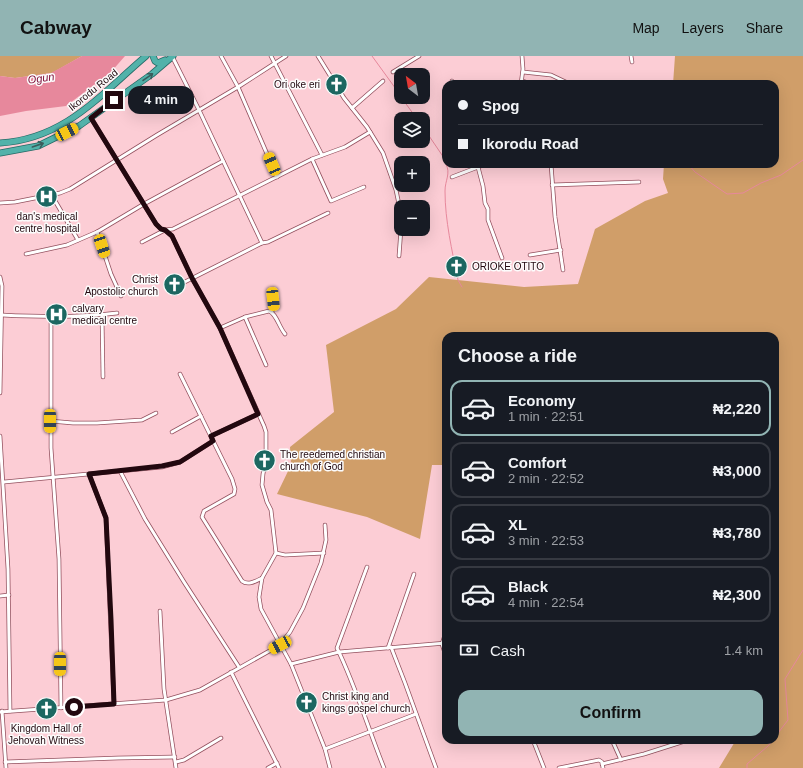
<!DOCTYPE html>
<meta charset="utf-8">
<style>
:root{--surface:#171b24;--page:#20242c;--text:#f1f3f6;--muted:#9ea1a6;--line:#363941;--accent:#91b4b3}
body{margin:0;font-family:Arial,sans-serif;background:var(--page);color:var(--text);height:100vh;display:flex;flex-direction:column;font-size:15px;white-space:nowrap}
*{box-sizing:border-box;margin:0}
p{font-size:13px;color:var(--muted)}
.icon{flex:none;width:22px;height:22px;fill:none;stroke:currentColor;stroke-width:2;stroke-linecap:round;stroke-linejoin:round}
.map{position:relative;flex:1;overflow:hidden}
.details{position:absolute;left:442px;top:276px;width:337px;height:412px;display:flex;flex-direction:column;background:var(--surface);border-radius:12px;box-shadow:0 4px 16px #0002}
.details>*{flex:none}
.banner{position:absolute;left:442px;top:24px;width:337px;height:88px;border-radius:12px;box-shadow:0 4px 16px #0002;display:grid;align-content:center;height:88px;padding:0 16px;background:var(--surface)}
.needle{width:26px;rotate:329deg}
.buttons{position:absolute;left:394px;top:12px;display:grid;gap:8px}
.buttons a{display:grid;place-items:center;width:36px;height:36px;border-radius:8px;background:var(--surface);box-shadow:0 4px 16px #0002;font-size:20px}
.end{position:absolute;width:18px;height:18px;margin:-9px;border:5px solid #22080f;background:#fff;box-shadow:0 0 0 2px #fff}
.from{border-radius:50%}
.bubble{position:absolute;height:28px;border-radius:12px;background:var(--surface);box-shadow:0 4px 16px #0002;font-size:13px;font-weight:700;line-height:28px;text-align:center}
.car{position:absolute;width:12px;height:24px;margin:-12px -6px;border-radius:5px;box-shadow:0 0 3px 1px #0007;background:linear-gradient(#f5c518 24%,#345 0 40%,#f5c518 0 76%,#345 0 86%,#f5c518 0)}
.banner b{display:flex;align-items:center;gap:14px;height:38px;font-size:15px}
.banner b+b{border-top:1px solid var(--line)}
.banner i{width:10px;height:10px;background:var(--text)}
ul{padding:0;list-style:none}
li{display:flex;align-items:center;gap:12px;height:56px;margin:0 8px 6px;padding:0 8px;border:2px solid var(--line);border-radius:12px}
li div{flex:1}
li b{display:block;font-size:15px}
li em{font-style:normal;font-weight:700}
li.on{border-color:var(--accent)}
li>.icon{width:36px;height:36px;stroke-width:1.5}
h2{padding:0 16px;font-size:18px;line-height:48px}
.pay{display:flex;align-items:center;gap:10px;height:44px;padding:0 16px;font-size:15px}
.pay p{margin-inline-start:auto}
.primary-button{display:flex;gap:8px;margin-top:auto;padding:8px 16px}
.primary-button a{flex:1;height:46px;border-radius:12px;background:var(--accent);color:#111;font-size:16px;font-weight:700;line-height:46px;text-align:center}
header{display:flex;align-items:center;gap:24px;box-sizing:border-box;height:56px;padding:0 20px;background:var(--accent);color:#111}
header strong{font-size:19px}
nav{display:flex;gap:22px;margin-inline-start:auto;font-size:14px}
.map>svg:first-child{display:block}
</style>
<header>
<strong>Cabway</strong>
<nav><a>Map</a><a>Layers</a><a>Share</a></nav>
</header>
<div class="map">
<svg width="803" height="712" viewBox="0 0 803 712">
<rect width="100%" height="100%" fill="#fccdd5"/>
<g fill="#d09e69">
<polygon points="0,0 82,0 52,17 15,22 0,20"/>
<polygon points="675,0 803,0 803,712 719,712 736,684 775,684 775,280 446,280 446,409 432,409 420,483 367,461 277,438 291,409 290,391 334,356 326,289 396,253 429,221 524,231 578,228 595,173 645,145 668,137 663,123 664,108 775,108 775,28 673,28"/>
</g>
<polygon fill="#e7889c" points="82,0 125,0 111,16 66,50 26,55 0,60 0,20 15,22 51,17"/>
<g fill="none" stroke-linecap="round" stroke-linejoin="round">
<g stroke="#e7889c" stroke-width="1">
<polyline points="372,0 401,40"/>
<polyline points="401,41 417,63"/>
<polyline points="423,71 442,99 446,107"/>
<path d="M446,108c5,10 -1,16 -1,27 0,30 7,59 13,89l4,7"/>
<polyline points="688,108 695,116 727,138 743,137 761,127 781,119 803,104"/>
<polyline points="775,681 788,664 785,623 803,594"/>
<polyline points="747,712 747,708 768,690 773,684"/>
</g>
<defs>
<g id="minor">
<polyline points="172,0 199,54 262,187"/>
<polyline points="221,0 238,31 277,121"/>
<polyline points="271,0 322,99"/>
<polyline points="318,0 344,42 367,71 383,97 396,134 401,158"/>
<polyline points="631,0 632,6"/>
<polyline points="393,16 419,0"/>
<polyline points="523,16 551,19 570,28"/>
<polyline points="452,25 453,28"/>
<polyline points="522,25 531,28"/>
<polyline points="521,28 523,13 522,0"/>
<polyline points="352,52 383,25"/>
<polyline points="91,62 156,168 161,173 165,174 172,180 192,222 220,272 264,370 266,376 266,403 263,418 262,429 267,446 271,454 276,497 262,522 259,541 261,553 291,608 325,693 330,712"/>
<polyline points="312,103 331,145 364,131"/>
<polyline points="551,108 555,161 563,214"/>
<polyline points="478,111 483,130 485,147 488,153 488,164 502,202"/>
<polyline points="452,121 486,108"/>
<polyline points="552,129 639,126"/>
<polyline points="51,138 78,184"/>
<polyline points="0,147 15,146 60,137 70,133 157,79 238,31 286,0"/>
<polyline points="97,176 111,218 121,240"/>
<polyline points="142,186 165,174 173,173 312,103 345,91 370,76"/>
<polyline points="26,198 67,189 97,176 144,148 223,105"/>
<polyline points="530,199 561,194"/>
<polyline points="399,200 401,173"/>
<polyline points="0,221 2,230 0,337"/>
<polyline points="169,234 262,187 268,186 328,157"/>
<polyline points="272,255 274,251 272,234"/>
<path d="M2,259c38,2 76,3 115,-2"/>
<polyline points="102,259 103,321"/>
<polyline points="51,261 51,392 59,503 61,652"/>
<polyline points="245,261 266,309"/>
<path d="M220,272l25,-11 24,-6c7,2 10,16 16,23"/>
<path d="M180,318l52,105 3,10 -1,5 -30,17 -2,6 40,64c6,5 14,0 20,-3"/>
<polyline points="50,365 73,367 97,367 142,364 156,357"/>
<polyline points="172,376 201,360"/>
<polyline points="0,380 8,513 10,655"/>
<polyline points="211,380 258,358"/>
<polyline points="120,415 145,463 184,526 239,611"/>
<polyline points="89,418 106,462 114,648"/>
<polyline points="4,426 162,411 180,406 213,385"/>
<polyline points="276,497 285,499 324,497"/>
<path d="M367,511l-30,81c19,39 31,80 47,120"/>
<polyline points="0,540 9,539"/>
<polyline points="160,555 164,633 176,712"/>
<polyline points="446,576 442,588 446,600"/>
<polyline points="391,591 405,627 436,712"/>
<polyline points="388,592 414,518"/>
<polyline points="291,608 339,596 446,587"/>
<polyline points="231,616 279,712"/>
<polyline points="2,655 6,712"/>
<polyline points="0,656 166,644 200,634 280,589 290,576 303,552 321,507 326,484 325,469"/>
<polyline points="480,684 480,685"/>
<polyline points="533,684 544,712"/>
<polyline points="612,684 621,704"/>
<polyline points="325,693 416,658"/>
<polyline points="5,706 118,702 175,701"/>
<polyline points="176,706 184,704 221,682"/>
<polyline points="602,708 644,698 688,684"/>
<polyline points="268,712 277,707"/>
<polyline points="559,712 599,704 602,706 603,712"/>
</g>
<g id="trunk">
<polyline points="153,0 155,5 158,7 165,4"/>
<path d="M0,87c65,-4 100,-48 146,-87"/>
<polyline points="0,97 38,90 79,70 152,18 173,0"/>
</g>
</defs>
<use href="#minor" stroke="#93505e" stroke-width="4.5"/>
<use href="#trunk" stroke="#256a66" stroke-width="7"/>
<use href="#minor" stroke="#fff" stroke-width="3"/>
<use href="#trunk" stroke="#52b2aa" stroke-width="5.5"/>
</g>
<defs><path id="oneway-shaft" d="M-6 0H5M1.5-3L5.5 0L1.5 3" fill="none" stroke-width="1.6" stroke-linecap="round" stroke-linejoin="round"/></defs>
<g stroke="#3a5d5c">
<use href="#oneway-shaft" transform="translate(148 21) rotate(-35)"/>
<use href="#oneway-shaft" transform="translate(38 89) rotate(-19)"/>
</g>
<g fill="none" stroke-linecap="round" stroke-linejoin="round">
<polyline stroke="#22080f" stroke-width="5" points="74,651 114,648 111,564 106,462 89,418 162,410 180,406 213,385 211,380 258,358 220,272 192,222 172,180 165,174 161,173 156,168 91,62 114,44"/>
</g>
<defs>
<symbol id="church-disc" viewBox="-11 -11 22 22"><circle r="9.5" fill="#1c6761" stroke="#fcfcfc"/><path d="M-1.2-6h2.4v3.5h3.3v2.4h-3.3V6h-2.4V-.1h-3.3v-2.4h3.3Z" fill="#fff"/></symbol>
<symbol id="hospital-disc" viewBox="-11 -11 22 22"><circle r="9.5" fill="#1c6761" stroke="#fcfcfc"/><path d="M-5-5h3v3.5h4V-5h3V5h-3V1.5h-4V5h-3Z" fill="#fff"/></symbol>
</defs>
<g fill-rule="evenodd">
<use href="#church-disc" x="324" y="16" width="25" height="25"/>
<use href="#hospital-disc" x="34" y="128" width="25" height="25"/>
<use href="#church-disc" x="444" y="198" width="25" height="25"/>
<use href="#church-disc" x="162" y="216" width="25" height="25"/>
<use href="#hospital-disc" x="44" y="246" width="25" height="25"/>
<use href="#church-disc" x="252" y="392" width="25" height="25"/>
<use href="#church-disc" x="294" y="634" width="25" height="25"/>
<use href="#church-disc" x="34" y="640" width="25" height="25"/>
</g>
<g text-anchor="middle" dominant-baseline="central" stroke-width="3" stroke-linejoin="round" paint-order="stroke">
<g font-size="10" fill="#22080f" stroke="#fcfcfc" text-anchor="start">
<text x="320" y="28" text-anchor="end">Ori oke eri</text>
<text x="47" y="160" text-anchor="middle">dan's medical<tspan x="47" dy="12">centre hospital</tspan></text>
<text x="472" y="210">ORIOKE OTITO</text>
<text x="158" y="223" text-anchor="end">Christ<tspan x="158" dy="12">Apostolic church</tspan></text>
<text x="72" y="252">calvary<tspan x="72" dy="12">medical centre</tspan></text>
<text x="280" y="398">The reedemed christian<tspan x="280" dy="12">church of God</tspan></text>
<text x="322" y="640">Christ king and<tspan x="322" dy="12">kings gospel church</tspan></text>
<text x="46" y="672" text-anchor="middle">Kingdom Hall of<tspan x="46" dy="12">Jehovah Witness</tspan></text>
</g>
<g font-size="10" fill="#22080f" stroke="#fcfcfc">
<text transform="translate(93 34) rotate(-39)">Ikorodu Road</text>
</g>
<g font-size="11" font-style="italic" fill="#7e0a36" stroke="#fcfcfc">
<text transform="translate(41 22) rotate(-8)">Ogun</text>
</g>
</g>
</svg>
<div class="buttons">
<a><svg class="needle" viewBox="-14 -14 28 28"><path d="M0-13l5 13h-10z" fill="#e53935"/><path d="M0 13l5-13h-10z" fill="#9ea1a6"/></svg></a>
<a><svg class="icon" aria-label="layers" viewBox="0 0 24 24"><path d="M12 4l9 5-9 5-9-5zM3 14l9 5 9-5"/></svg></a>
<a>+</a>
<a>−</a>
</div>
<i class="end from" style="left:74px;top:651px"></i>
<i class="end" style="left:114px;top:44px"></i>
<div class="bubble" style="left:128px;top:30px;width:66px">4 min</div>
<i class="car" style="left:67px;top:76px;rotate:63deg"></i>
<i class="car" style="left:272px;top:108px;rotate:337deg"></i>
<i class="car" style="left:102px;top:190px;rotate:162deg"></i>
<i class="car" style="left:273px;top:243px;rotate:174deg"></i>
<i class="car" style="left:50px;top:365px;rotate:180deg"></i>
<i class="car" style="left:280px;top:589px;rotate:242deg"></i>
<i class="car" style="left:60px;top:608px;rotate:180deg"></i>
<div class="banner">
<b><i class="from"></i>Spog</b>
<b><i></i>Ikorodu Road</b>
</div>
<section class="details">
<h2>Choose a ride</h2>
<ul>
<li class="on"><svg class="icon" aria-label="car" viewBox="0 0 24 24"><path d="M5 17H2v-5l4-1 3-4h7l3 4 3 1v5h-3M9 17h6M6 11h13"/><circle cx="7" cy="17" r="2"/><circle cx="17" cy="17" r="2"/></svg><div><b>Economy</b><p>1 min · 22:51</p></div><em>₦2,220</em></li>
<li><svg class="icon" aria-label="car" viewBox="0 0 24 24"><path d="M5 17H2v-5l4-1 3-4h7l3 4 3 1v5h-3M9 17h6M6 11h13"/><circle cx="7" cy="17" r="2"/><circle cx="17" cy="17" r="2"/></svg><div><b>Comfort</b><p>2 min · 22:52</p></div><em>₦3,000</em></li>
<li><svg class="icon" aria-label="car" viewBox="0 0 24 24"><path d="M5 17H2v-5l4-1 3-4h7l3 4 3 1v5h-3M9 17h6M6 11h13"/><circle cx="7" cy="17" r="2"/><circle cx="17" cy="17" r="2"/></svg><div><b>XL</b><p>3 min · 22:53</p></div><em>₦3,780</em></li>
<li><svg class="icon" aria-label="car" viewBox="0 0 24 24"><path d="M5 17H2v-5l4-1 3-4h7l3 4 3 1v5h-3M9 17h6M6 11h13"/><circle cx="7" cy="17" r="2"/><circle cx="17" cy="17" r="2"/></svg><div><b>Black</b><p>4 min · 22:54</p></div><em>₦2,300</em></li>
</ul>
<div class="pay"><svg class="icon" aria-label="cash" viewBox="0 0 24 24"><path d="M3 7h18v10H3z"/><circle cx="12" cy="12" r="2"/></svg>Cash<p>1.4 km</p></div>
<div class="primary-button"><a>Confirm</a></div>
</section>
</div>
